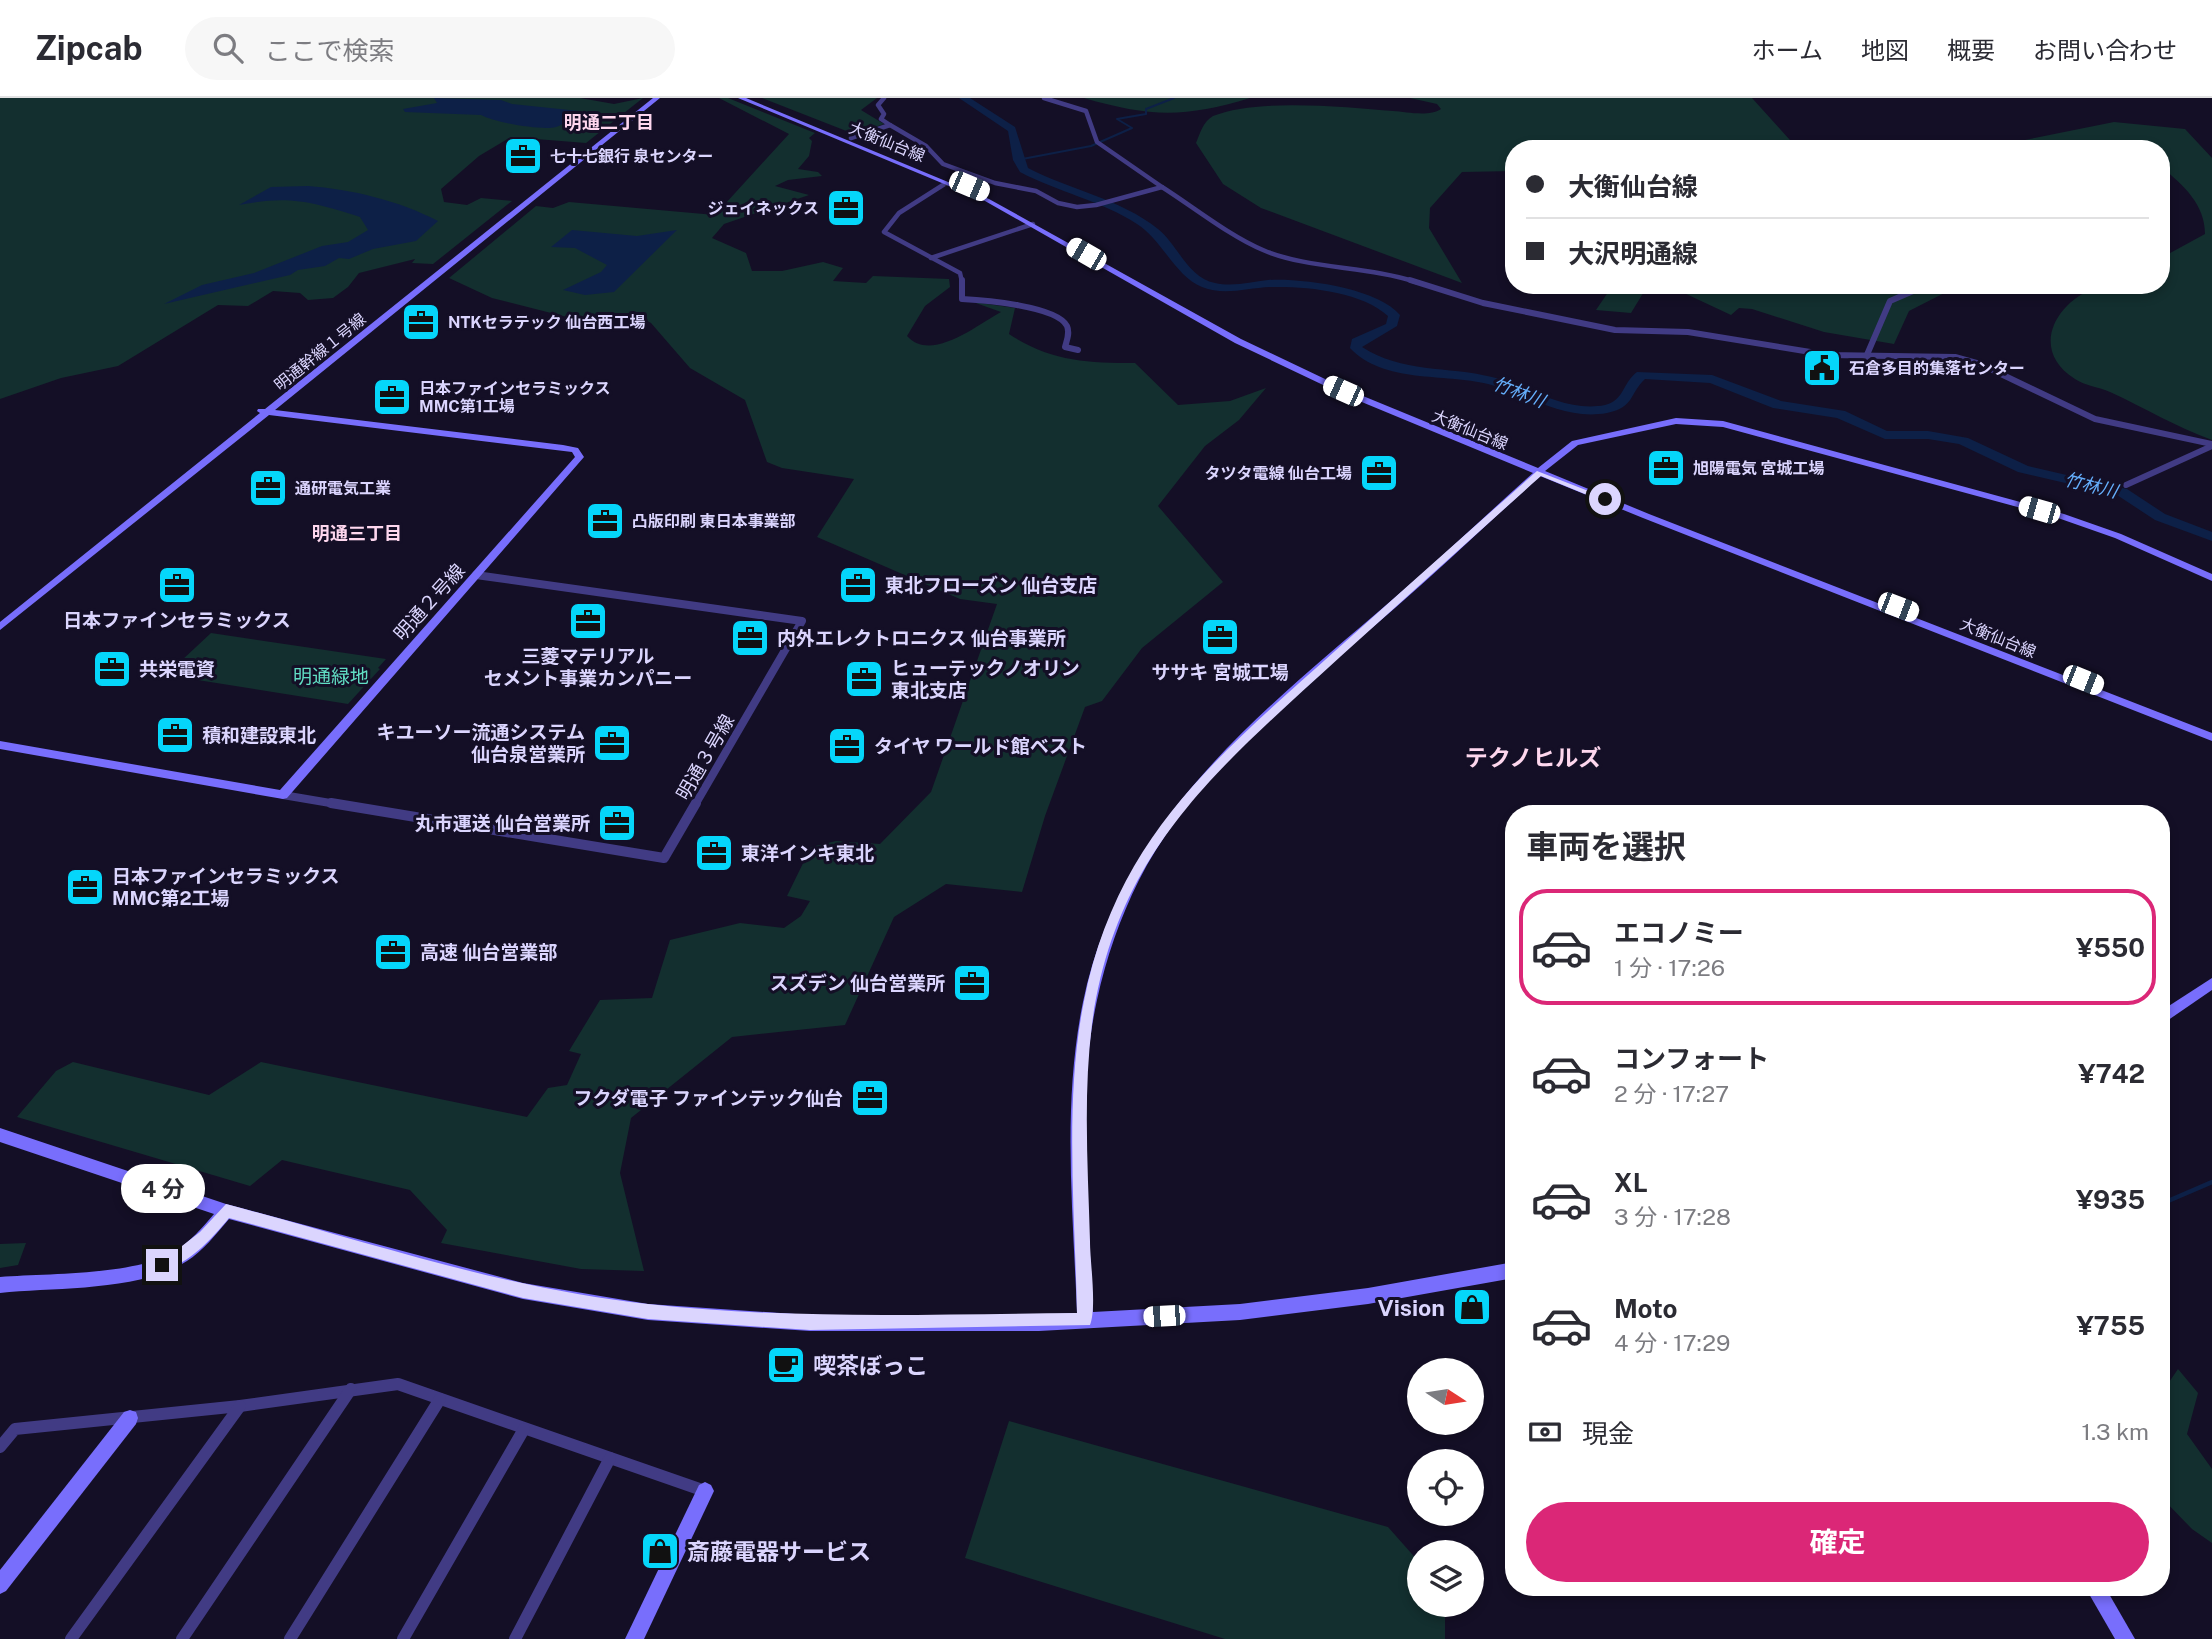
<!DOCTYPE html>
<html lang="ja">
<meta charset="utf-8">
<style>
:root{--surface:#fff;--page:#f7f7f7;--text:#2b2b33;--muted:#7c7c81;--line:#e1e1e2;--accent:#db2777}
body{margin:0;font-family:"Public Sans","Noto Sans JP",sans-serif;background:var(--page);color:var(--text);height:100vh;display:flex;flex-direction:column;font-size:26px;white-space:nowrap}
*{box-sizing:border-box;margin:0}
p{font-size:23px;color:var(--muted)}
.icon{flex:none;width:38px;height:38px;fill:none;stroke:currentColor;stroke-width:2;stroke-linecap:round;stroke-linejoin:round}
.map{position:relative;flex:1;overflow:hidden}
.sheet{position:absolute;left:1505px;top:707px;width:665px;height:791px;display:flex;flex-direction:column;background:var(--surface);border-radius:28px;box-shadow:0 4px 10px #0003}
.sheet>*{flex:none}
.hud{position:absolute;left:1505px;top:42px;width:665px;height:154px;border-radius:28px;box-shadow:0 4px 10px #0003;display:grid;align-content:center;height:154px;padding:0 21px;background:var(--surface)}
.needle{width:46px;rotate:102deg}
.tools{position:absolute;left:1407px;top:1260px;display:grid;gap:14px}
.tools a{display:grid;place-items:center;width:77px;height:77px;border-radius:50%;background:var(--surface);box-shadow:0 4px 10px #0003;font-size:35px}
.end{position:absolute;width:32px;height:32px;margin:-16px;border:9px solid #dbd5fe;background:#111;box-shadow:0 0 0 4px #111}
.from{border-radius:50%}
.bubble{position:absolute;height:49px;border-radius:24px;background:var(--surface);box-shadow:0 4px 10px #0003;font-size:23px;font-weight:700;line-height:49px;text-align:center}
.car{position:absolute;width:21px;height:42px;margin:-21px -10px;border-radius:9px;box-shadow:0 0 5px 2px #0007;background:linear-gradient(#fff 24%,#345 0 40%,#fff 0 76%,#345 0 86%,#fff 0)}
.hud b{display:flex;align-items:center;gap:24px;height:66px;font-size:26px}
.hud b+b{border-top:2px solid var(--line)}
.hud i{width:18px;height:18px;background:var(--text)}
ul{padding:0;list-style:none}
li{display:flex;align-items:center;gap:21px;height:116px;margin:0 14px 10px;padding:0 7px;border:4px solid transparent;border-radius:28px}
li div{flex:1}
li b{display:block;font-size:26px}
li em{font-style:normal;font-weight:700}
li.on{border-color:var(--accent)}
li>.icon{width:63px;height:63px;stroke-width:1.5}
h2{padding:0 21px;font-size:32px;line-height:84px}
.pay{display:flex;align-items:center;gap:18px;height:77px;padding:0 21px;font-size:26px}
.pay p{margin-inline-start:auto}
.primary-button{display:flex;gap:14px;margin-top:auto;padding:14px 21px}
.primary-button a{flex:1;height:80px;border-radius:42px;background:var(--accent);color:#fff;font-size:28px;font-weight:700;line-height:80px;text-align:center}
header{display:flex;align-items:center;gap:42px;box-sizing:border-box;height:98px;padding:0 35px;background:var(--surface);border-bottom:2px solid var(--line)}
header strong{font-size:33px}
nav{display:flex;gap:38px;margin-inline-start:auto;font-size:24px}
.search{width:490px;height:63px;background:var(--page);display:flex;align-items:center;gap:18px;box-sizing:border-box;padding:0 24px;border-radius:38px;color:var(--muted);font-size:26px}
.map>svg:first-child{display:block}
</style>
<header>
<strong>Zipcab</strong>
<div class="search"><svg class="icon" aria-label="search" viewBox="0 0 24 24"><circle cx="10" cy="10" r="6"/><path d="M15 15l6 6"/></svg>ここで検索</div>
<nav><a>ホーム</a><a>地図</a><a>概要</a><a>お問い合わせ</a></nav>
</header>
<div class="map">
<svg width="2212" height="1541" viewBox="0 0 2212 1541">
<rect width="100%" height="100%" fill="#140f26"/>
<g fill="#132f2f">
<polygon points="0,0 580,0 614,6 643,0 586,45 511,39 479,58 441,91 444,104 467,107 481,100 512,103 433,166 412,165 415,161 359,175 348,189 333,200 308,202 300,195 273,193 248,208 218,207 118,268 61,280 0,301"/>
<path d="M719,0h9l87,35 -6,5 3,3 -3,15 -11,13 20,3 4,4 -34,4 -13,6 34,9 -85,29 -12,14 34,15 6,18h30l41,-9 20,6 -10,13 33,2 7,-7 76,3 1,8 -25,19 -18,30c24,27 70,-11 94,-24l-28,-10 42,6 -6,26c41,27 77,29 126,29l43,42 52,-4 36,-13 -27,32 -34,26 -47,60 65,76 -81,66 -40,53 -17,6 -40,109 -23,76 -76,-8 -52,33 -49,108 -113,12 -101,81 -11,55 24,98 -63,-2 -140,-26 6,-13 -37,-40 -128,-30 -32,26 -233,-69 39,-46 17,-9 136,33 52,-33 266,55 21,-29 19,-3 14,-31 -12,-3 31,-51 52,-2 18,-58 70,-17 44,5 17,-12 9,-15 -23,-5 24,-49 25,-6 44,3 51,-52 66,-188 -37,-5 -143,-62 37,-58 -72,-11 -15,-6 -22,-62 -55,-32 -39,-45 -15,-9 -38,11 -106,-27 -43,-20 87,-72 17,2 16,-6 146,13 74,-81z"/>
<polygon points="762,0 877,0 861,12 884,26 854,36"/>
<path d="M1084,0h166c-65,20 -101,19 -166,0z"/>
<path d="M1410,0h342l46,51h-284v22l-52,1 -32,36 -1,20 33,55 -201,-75 -38,-24 -27,-41c4,-10 7,-21 17,-27 44,-18 131,-9 180,-5 14,1 36,6 48,-2l-4,-5z"/>
<path d="M2114,24l71,7 27,29v282c-36,-13 -67,-32 -102,-48 -11,-5 -25,-6 -35,-13 -46,-29 -20,-77 22,-92 18,-7 45,-2 64,-2v-27l44,-24c0,-29 -21,-49 -44,-67v-18h-132l-4,-9z"/>
<polygon points="1613,187 1648,187 1631,215 1596,212"/>
<polygon points="1667,187 1960,187 1909,213 1894,246 1824,234 1752,211 1739,210 1731,217"/>
<polygon points="211,535 386,561 378,570 380,571 348,606 166,577"/>
<polygon points="26,1145 18,1167 0,1170 0,1146"/>
<polygon points="2178,1271 2198,1295 2187,1336 2212,1371 2212,1445 2192,1431 2161,1399 2161,1319 2165,1317 2161,1296"/>
<polygon points="1009,1323 1388,1429 1419,1464 1419,1507 1445,1509 1445,1541 1225,1541 965,1460"/>
</g>
<g fill="#0d2047">
<path d="M434,0l67,2 11,4 67,7c-7,4 -15,14 -23,16 -14,4 -63,-5 -75,-12l-76,-3 -2,-3 34,-6z"/>
<path d="M308,88c43,3 92,15 130,35l-22,20 -43,8 -24,10 -10,-1 -14,8 -27,4 -8,5 -126,29 38,-19 52,-12 68,-27 26,-4 20,-12 -8,-13c-48,-15 -70,-22 -121,-12l32,-18z"/>
<polygon points="572,132 637,138 677,132 614,194 585,197 563,192 601,174 607,167 575,150 551,149"/>
</g>
<g fill="none" stroke-linecap="round" stroke-linejoin="round">
<polyline stroke="#0d2047" stroke-width="2" points="1017,62 1091,48 1132,30 1117,21 1146,16 1146,11 1174,0"/>
<polyline stroke="#0d2047" stroke-width="4.5" points="2161,1106 2212,1084"/>
<path fill="#0d2047" fill-rule="evenodd" d="M959,0h11l45,29 13,41c42,22 93,31 130,61 20,16 30,49 57,54 18,4 36,-1 53,-3 35,-2 109,8 132,35l-3,11 -35,21c40,26 85,19 130,30 37,9 73,36 113,28 19,-4 18,-23 32,-33l75,3 69,26 64,10 42,20h41l40,7 60,28 99,23 38,25 47,18v9l-57,-21 -38,-25 -99,-23 -59,-28 -31,-5h-43l-48,-21 -64,-10 -63,-25 -65,-4c-16,15 -10,28 -38,34 -44,8 -79,-19 -119,-29 -44,-11 -104,0 -138,-36l2,-9 34,-15 2,-8c-27,-25 -83,-30 -118,-29 -23,1 -46,9 -68,0 -26,-10 -40,-47 -65,-63 -35,-23 -79,-32 -117,-52l-7,-12 -5,-29z"/>
<polyline stroke="#322d46" stroke-width="4.5" stroke-dasharray="4.5 2.5" stroke-linecap="butt" points="943,87 962,80"/>
<g stroke="#413b84" stroke-width="4.5">
<polyline points="884,0 878,7 884,16 881,21 890,27"/>
<polyline points="1044,0 1086,13 1097,44 1162,89"/>
<path d="M851,40l39,-13 36,21 17,18 52,19 41,8 22,12 19,4 19,-2 66,-18c30,19 69,50 101,63 44,19 104,16 153,32"/>
<polyline points="943,87 899,115 884,134 960,175 962,184"/>
<polyline points="931,160 1033,126"/>
</g>
<g stroke="#413b84" stroke-width="6">
<path d="M962,182v19c21,1 95,7 105,27 3,7 0,14 -2,21l13,3"/>
<polyline points="1410,182 1483,205 1615,232 1688,234 1829,257 1955,259 1980,266 2095,321 2212,346"/>
<polyline points="1866,259 1890,203 1927,187"/>
<polyline points="2126,387 2212,348"/>
</g>
<g stroke="#413b84" stroke-width="8">
<polyline points="476,477 802,523 695,707"/>
<polyline points="283,697 342,707"/>
</g>
<polyline stroke="#413b84" stroke-width="10" points="331,705 664,760 696,705"/>
<g stroke="#413b84" stroke-width="12">
<polyline points="0,1349 15,1331 240,1308 398,1286 705,1393"/>
<polyline points="71,1541 240,1308"/>
<polyline points="182,1541 351,1291"/>
<polyline points="290,1541 440,1301"/>
<polyline points="403,1541 524,1331"/>
<polyline points="515,1541 610,1360"/>
</g>
<g fill="#786efc" fill-rule="evenodd">
<polygon points="653,0 660,0 275,312 563,347 578,350 584,359 287,700 283,701 0,651 0,643 280,692 575,359 572,354 269,317 0,532 0,524 260,315 257,313 258,311 265,311"/>
<path d="M738,0h8l243,101 252,140 105,50 192,79 34,-27 104,-23 47,3 341,93 57,20 91,40v7l-97,-43 -57,-20 -335,-91 -47,-3 -98,21 -33,26 104,43 563,219v8l-569,-223 -103,-42c-48,43 -95,89 -145,132 -88,76 -203,166 -256,272 -19,38 -33,78 -42,120 -22,100 -8,211 -4,312l147,-8 128,-16 146,-26v16l-146,26 -128,16 -201,11h-229l-162,-11 -125,-21 -294,-80c-13,15 -26,32 -42,42 -48,31 -132,26 -187,32v-16c47,-4 136,-1 175,-26 15,-9 27,-23 39,-37l-214,-72v-14l226,76 297,79 125,21 162,11h229l38,-2c-4,-103 -15,-209 6,-311 38,-182 176,-288 309,-402 48,-41 94,-85 141,-127l-193,-80 -105,-50 -250,-142z"/>
<polygon points="2212,880 2212,892 2161,927 2161,913"/>
<polygon points="130,1312 136,1314 138,1320 136,1326 6,1493 0,1496 0,1472 124,1314"/>
<polygon points="705,1384 711,1387 714,1393 644,1541 625,1541 699,1387"/>
<polygon points="2085,1489 2105,1489 2135,1541 2115,1541"/>
</g>
</g>
<path fill="#dbd5fe" d="M1537,373l72,28 -7,2 -61,-25c-67,60 -134,121 -201,181 -121,111 -224,193 -248,367 -9,72 -4,146 -2,217 0,21 7,66 0,84l-280,5 -162,-11 -125,-21 -294,-80c-20,24 -38,43 -67,54l-5,-2v-10l16,-7 27,-21 26,-28c139,37 279,85 422,100 143,16 286,10 429,9 -2,-99 -13,-215 7,-312 33,-165 133,-244 251,-350 67,-60 134,-120 202,-180z"/>
<defs>
<symbol id="office-square" viewBox="-11 -11 22 22"><rect x="-9" y="-9" width="18" height="18" rx="4" fill="#05d6fa" stroke="#140f26"/><path d="M-6-3h4V-5.5h4V-3h4V5H-6ZM-1-4.5V-3h2v-1.5ZM-6 0V1H6V0Z" fill="#111"/></symbol>
<symbol id="civic-square" viewBox="-11 -11 22 22"><rect x="-9" y="-9" width="18" height="18" rx="4" fill="#05d6fa" stroke="#140f26"/><path d="M-.6-6.5H3V-4.5H.6V-3L4-1V1h2V6H-6V1h2V-1L-.6-3ZM-1.2 2.5V6h2.4V2.5Z" fill="#111"/></symbol>
<symbol id="shop-square" viewBox="-11 -11 22 22"><rect x="-9" y="-9" width="18" height="18" rx="4" fill="#05d6fa" stroke="#140f26"/><path d="M-5-2.5h2.3a2.7 3.5 0 0 1 5.4 0H5L5.5 6h-11ZM-1.5-2.5h3a1.5 2.3 0 0 0-3 0Z" fill="#111"/></symbol>
<symbol id="cafe-square" viewBox="-11 -11 22 22"><rect x="-9" y="-9" width="18" height="18" rx="4" fill="#05d6fa" stroke="#140f26"/><path d="M-5.5-4.5H6V0H3Q3 3.5 0 3.5H-2.5Q-5.5 3.5-5.5 0ZM3-3.2v2h1.7v-2ZM-6 4.5H4V6H-6Z" fill="#111"/></symbol>
</defs>
<g fill-rule="evenodd">
<use href="#office-square" x="501" y="36" width="44" height="44"/>
<use href="#office-square" x="824" y="88" width="44" height="44"/>
<use href="#office-square" x="399" y="202" width="44" height="44"/>
<use href="#civic-square" x="1800" y="248" width="44" height="44"/>
<use href="#office-square" x="370" y="277" width="44" height="44"/>
<use href="#office-square" x="1644" y="348" width="44" height="44"/>
<use href="#office-square" x="1357" y="353" width="44" height="44"/>
<use href="#office-square" x="246" y="368" width="44" height="44"/>
<use href="#office-square" x="583" y="401" width="44" height="44"/>
<use href="#office-square" x="155" y="465" width="44" height="44"/>
<use href="#office-square" x="836" y="465" width="44" height="44"/>
<use href="#office-square" x="566" y="501" width="44" height="44"/>
<use href="#office-square" x="1198" y="517" width="44" height="44"/>
<use href="#office-square" x="728" y="518" width="44" height="44"/>
<use href="#office-square" x="90" y="549" width="44" height="44"/>
<use href="#office-square" x="842" y="559" width="44" height="44"/>
<use href="#office-square" x="153" y="615" width="44" height="44"/>
<use href="#office-square" x="590" y="623" width="44" height="44"/>
<use href="#office-square" x="825" y="626" width="44" height="44"/>
<use href="#office-square" x="595" y="703" width="44" height="44"/>
<use href="#office-square" x="692" y="733" width="44" height="44"/>
<use href="#office-square" x="63" y="767" width="44" height="44"/>
<use href="#office-square" x="371" y="832" width="44" height="44"/>
<use href="#office-square" x="950" y="863" width="44" height="44"/>
<use href="#office-square" x="848" y="978" width="44" height="44"/>
<use href="#shop-square" x="1450" y="1187" width="44" height="44"/>
<use href="#cafe-square" x="764" y="1245" width="44" height="44"/>
<use href="#shop-square" x="638" y="1431" width="44" height="44"/>
</g>
<g text-anchor="middle" dominant-baseline="central" stroke-width="6" stroke-linejoin="round" paint-order="stroke">
<g font-size="16" fill="#dbd5fe" stroke="#140f26">
<text transform="translate(887 44) rotate(22)">大衡仙台線</text>
<text transform="translate(320 254) rotate(-39)">明通幹線１号線</text>
<text transform="translate(1470 332) rotate(22)">大衡仙台線</text>
<text transform="translate(1998 540) rotate(22)">大衡仙台線</text>
</g>
<g font-size="16" font-weight="bold" fill="#dbd5fe" stroke="#140f26" text-anchor="start">
<text x="550" y="58">七十七銀行 泉センター</text>
<text x="819" y="110" text-anchor="end">ジェイネックス</text>
<text x="448" y="224">NTKセラテック 仙台西工場</text>
<text x="1849" y="270">石倉多目的集落センター</text>
<text x="419" y="290">日本ファインセラミックス<tspan x="419" dy="18">MMC第1工場</tspan></text>
<text x="1693" y="370">旭陽電気 宮城工場</text>
<text x="1352" y="375" text-anchor="end">タツタ電線 仙台工場</text>
<text x="295" y="390">通研電気工業</text>
<text x="632" y="423">凸版印刷 東日本事業部</text>
</g>
<g font-size="18" font-weight="bold" fill="#fed7ee" stroke="#140f26">
<text x="609" y="24">明通二丁目</text>
<text x="357" y="435">明通三丁目</text>
</g>
<g font-size="18" font-style="italic" fill="#65affc" stroke="#140f26">
<text transform="translate(1519 294) rotate(21)">竹林川</text>
<text transform="translate(2091 387) rotate(14)">竹林川</text>
</g>
<g font-size="19" font-weight="bold" fill="#dbd5fe" stroke="#140f26" text-anchor="start">
<text x="885" y="487">東北フローズン 仙台支店</text>
<text x="177" y="522" text-anchor="middle">日本ファインセラミックス</text>
<text x="777" y="540">内外エレクトロニクス 仙台事業所</text>
<text x="588" y="558" text-anchor="middle">三菱マテリアル<tspan x="588" dy="22">セメント事業カンパニー</tspan></text>
<text x="891" y="570">ヒューテックノオリン<tspan x="891" dy="22">東北支店</tspan></text>
<text x="139" y="571">共栄電資</text>
<text x="1220" y="574" text-anchor="middle">ササキ 宮城工場</text>
<text x="585" y="634" text-anchor="end">キユーソー流通システム<tspan x="585" dy="22">仙台泉営業所</tspan></text>
<text x="202" y="637">積和建設東北</text>
<text x="874" y="648">タイヤ ワールド館ベスト</text>
<text x="590" y="725" text-anchor="end">丸市運送 仙台営業所</text>
<text x="741" y="755">東洋インキ東北</text>
<text x="112" y="778">日本ファインセラミックス<tspan x="112" dy="22">MMC第2工場</tspan></text>
<text x="420" y="854">高速 仙台営業部</text>
<text x="945" y="885" text-anchor="end">スズデン 仙台営業所</text>
<text x="843" y="1000" text-anchor="end">フクダ電子 ファインテック仙台</text>
</g>
<g font-size="19" fill="#dbd5fe" stroke="#140f26">
<text transform="translate(429 504) rotate(-48)">明通２号線</text>
<text transform="translate(705 659) rotate(-60)">明通３号線</text>
</g>
<g font-size="19" fill="#61dec4" stroke="#140f26">
<text x="331" y="578">明通緑地</text>
</g>
<g font-size="23" font-weight="bold" fill="#fed7ee" stroke="#140f26">
<text x="1533" y="659">テクノヒルズ</text>
</g>
<g font-size="23" font-weight="bold" fill="#dbd5fe" stroke="#140f26" text-anchor="start">
<text x="1445" y="1209" text-anchor="end">Vision</text>
<text x="813" y="1267">喫茶ぼっこ</text>
<text x="687" y="1453">斎藤電器サービス</text>
</g>
</g>
</svg>
<div class="tools">
<a><svg class="needle" viewBox="-14 -14 28 28"><path d="M0-13l5 13h-10z" fill="#e53935"/><path d="M0 13l5-13h-10z" fill="#7c7c81"/></svg></a>
<a><svg class="icon" aria-label="locate" viewBox="0 0 24 24"><circle cx="12" cy="12" r="6"/><path d="M12 2v4M12 18v4M2 12h4M18 12h4"/></svg></a>
<a><svg class="icon" aria-label="layers" viewBox="0 0 24 24"><path d="M12 4l9 5-9 5-9-5zM3 14l9 5 9-5"/></svg></a>
</div>
<i class="end from" style="left:1605px;top:401px"></i>
<i class="end" style="left:162px;top:1167px"></i>
<div class="bubble" style="left:121px;top:1066px;width:84px">4 分</div>
<i class="car" style="left:969px;top:88px;rotate:113deg"></i>
<i class="car" style="left:1086px;top:156px;rotate:300deg"></i>
<i class="car" style="left:1343px;top:293px;rotate:294deg"></i>
<i class="car" style="left:2039px;top:412px;rotate:286deg"></i>
<i class="car" style="left:1898px;top:509px;rotate:111deg"></i>
<i class="car" style="left:2083px;top:582px;rotate:112deg"></i>
<i class="car" style="left:1164px;top:1218px;rotate:267deg"></i>
<div class="hud">
<b><i class="from"></i>大衡仙台線</b>
<b><i></i>大沢明通線</b>
</div>
<section class="sheet">
<h2>車両を選択</h2>
<ul>
<li class="on"><svg class="icon" aria-label="car" viewBox="0 0 24 24"><path d="M5 17H2v-5l4-1 3-4h7l3 4 3 1v5h-3M9 17h6M6 11h13"/><circle cx="7" cy="17" r="2"/><circle cx="17" cy="17" r="2"/></svg><div><b>エコノミー</b><p>1 分 · 17:26</p></div><em>¥550</em></li>
<li><svg class="icon" aria-label="car" viewBox="0 0 24 24"><path d="M5 17H2v-5l4-1 3-4h7l3 4 3 1v5h-3M9 17h6M6 11h13"/><circle cx="7" cy="17" r="2"/><circle cx="17" cy="17" r="2"/></svg><div><b>コンフォート</b><p>2 分 · 17:27</p></div><em>¥742</em></li>
<li><svg class="icon" aria-label="car" viewBox="0 0 24 24"><path d="M5 17H2v-5l4-1 3-4h7l3 4 3 1v5h-3M9 17h6M6 11h13"/><circle cx="7" cy="17" r="2"/><circle cx="17" cy="17" r="2"/></svg><div><b>XL</b><p>3 分 · 17:28</p></div><em>¥935</em></li>
<li><svg class="icon" aria-label="car" viewBox="0 0 24 24"><path d="M5 17H2v-5l4-1 3-4h7l3 4 3 1v5h-3M9 17h6M6 11h13"/><circle cx="7" cy="17" r="2"/><circle cx="17" cy="17" r="2"/></svg><div><b>Moto</b><p>4 分 · 17:29</p></div><em>¥755</em></li>
</ul>
<div class="pay"><svg class="icon" aria-label="cash" viewBox="0 0 24 24"><path d="M3 7h18v10H3z"/><circle cx="12" cy="12" r="2"/></svg>現金<p>1.3 km</p></div>
<div class="primary-button"><a>確定</a></div>
</section>
</div>
